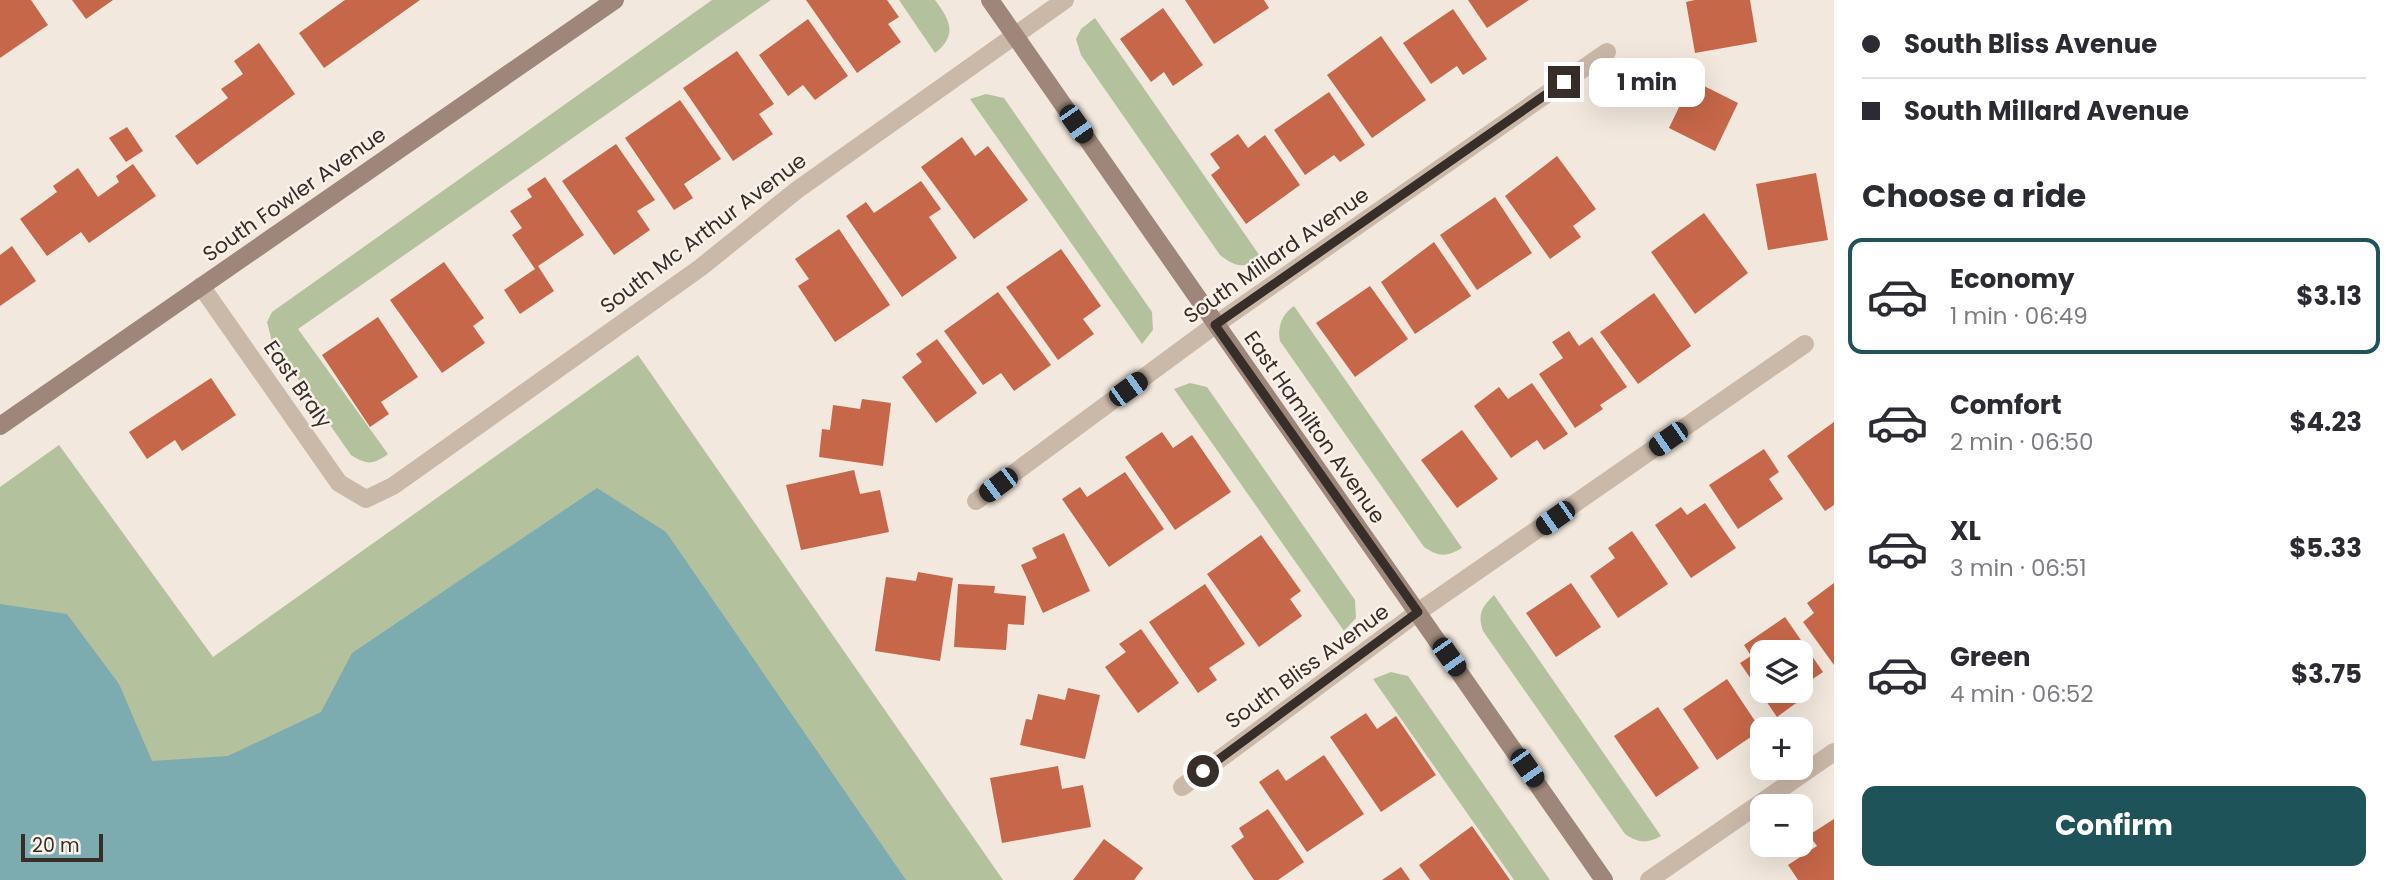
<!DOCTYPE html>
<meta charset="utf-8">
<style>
:root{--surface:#fff;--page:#f2f2f3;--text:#2b2b33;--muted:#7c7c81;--line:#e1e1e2;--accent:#1e5459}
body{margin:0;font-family:Poppins,sans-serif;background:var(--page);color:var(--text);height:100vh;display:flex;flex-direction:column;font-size:26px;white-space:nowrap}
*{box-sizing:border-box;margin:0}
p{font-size:23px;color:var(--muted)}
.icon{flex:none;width:38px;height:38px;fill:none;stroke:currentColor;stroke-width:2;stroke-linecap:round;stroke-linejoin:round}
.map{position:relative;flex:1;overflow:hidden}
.drawer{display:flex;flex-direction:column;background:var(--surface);width:560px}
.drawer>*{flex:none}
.hud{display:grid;align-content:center;height:154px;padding:0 28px;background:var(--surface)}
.controls{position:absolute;left:1750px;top:640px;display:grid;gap:14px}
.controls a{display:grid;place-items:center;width:63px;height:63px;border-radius:14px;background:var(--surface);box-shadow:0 7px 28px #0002;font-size:35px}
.scale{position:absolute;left:21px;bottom:18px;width:82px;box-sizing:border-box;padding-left:7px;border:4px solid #372d29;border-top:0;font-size:19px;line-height:24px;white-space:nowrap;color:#372d29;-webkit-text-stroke:5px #faf2e9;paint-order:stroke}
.end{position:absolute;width:32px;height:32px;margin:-16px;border:9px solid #372d29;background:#fff;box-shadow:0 0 0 4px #fff}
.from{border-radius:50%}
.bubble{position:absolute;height:49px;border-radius:14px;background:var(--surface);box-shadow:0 7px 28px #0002;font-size:23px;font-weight:700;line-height:49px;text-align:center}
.car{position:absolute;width:21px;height:42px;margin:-21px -10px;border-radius:9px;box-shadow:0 0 5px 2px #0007;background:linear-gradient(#222 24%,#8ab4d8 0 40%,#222 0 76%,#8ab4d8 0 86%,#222 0)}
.hud b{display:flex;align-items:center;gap:24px;height:66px;font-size:26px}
.hud b+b{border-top:2px solid var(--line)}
.hud i{width:18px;height:18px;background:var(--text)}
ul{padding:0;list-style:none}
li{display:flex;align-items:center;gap:21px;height:116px;margin:0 14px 10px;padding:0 14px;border:4px solid transparent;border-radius:14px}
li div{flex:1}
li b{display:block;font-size:26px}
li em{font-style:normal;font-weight:700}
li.current{border-color:var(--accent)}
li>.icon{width:63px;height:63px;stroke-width:1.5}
h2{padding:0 28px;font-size:32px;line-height:84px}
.button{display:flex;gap:14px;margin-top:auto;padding:14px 28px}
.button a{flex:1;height:80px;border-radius:14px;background:var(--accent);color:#fff;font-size:28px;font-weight:700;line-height:80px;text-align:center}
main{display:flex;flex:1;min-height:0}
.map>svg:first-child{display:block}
</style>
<main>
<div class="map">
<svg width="1834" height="880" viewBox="0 0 1834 880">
<rect width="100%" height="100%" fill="#f2e8dd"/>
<g fill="#b4c19d">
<path d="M712,0h59l-473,329 90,125c-15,11 -21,11 -37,1l-79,-113 -5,-20 5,-10z"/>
<path d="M899,0h36c15,20 23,35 0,53z"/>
<path d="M1095,18l167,241c-17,9 -26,9 -42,-4l-139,-200 -5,-16 5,-10z"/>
<polygon points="986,94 1004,98 1152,312 1153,330 1142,344 970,99"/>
<path d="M1294,306l168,242c-16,9 -23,9 -38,-1l-144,-206c-3,-14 2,-27 14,-35z"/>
<polygon points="638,355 1003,880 0,880 0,487 59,445 213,657"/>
<polygon points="1190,383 1207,387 1355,600 1356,618 1344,631 1174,389"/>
<path d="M1494,595l167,241c-14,8 -23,7 -36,-2l-142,-203c-6,-17 -1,-24 11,-36z"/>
<polygon points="1391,672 1408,676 1550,880 1514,880 1373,679"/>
</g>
<polygon fill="#7cacaf" points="597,488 666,532 906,880 0,880 0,604 67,614 119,684 152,761 228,756 321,712 352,653"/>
<g fill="#c56748">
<polygon points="0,0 31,0 48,25 0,58"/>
<polygon points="72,0 113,0 86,19"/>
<polygon points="345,0 420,0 324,68 299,33"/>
<polygon points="806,0 887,0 899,17 888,24 901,42 857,73"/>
<polygon points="1185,0 1264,0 1269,8 1214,44"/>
<polygon points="1468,0 1529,0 1487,28"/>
<polygon points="1695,0 1750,0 1757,42 1695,53 1686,2"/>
<polygon points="1163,8 1203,65 1173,86 1164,72 1151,82 1120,39"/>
<polygon points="1453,9 1487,59 1463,75 1457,66 1431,84 1403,43"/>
<polygon points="808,19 848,76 815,100 803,85 788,96 759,55"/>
<polygon points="1381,36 1426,100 1372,138 1327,75"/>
<polygon points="259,43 295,94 197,165 175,136 228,98 221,89 243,74 234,61"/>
<polygon points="737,51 774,104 759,114 773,134 733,161 683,88"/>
<polygon points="1692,80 1738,103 1715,151 1669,128"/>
<polygon points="1329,92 1365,145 1340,162 1334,155 1305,175 1274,130"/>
<polygon points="680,100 721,159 684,184 693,198 674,210 625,138"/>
<polygon points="127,127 143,151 126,162 109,138"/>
<polygon points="1238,134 1248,148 1265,135 1300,185 1246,224 1211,175 1220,168 1210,154"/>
<polygon points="962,137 975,156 988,146 1028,200 974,239 921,167"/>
<polygon points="616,144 655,200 637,211 650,230 614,255 562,181"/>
<polygon points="1557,156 1596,209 1573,226 1581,237 1550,259 1505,196"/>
<polygon points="133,164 156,196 89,243 81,232 47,256 20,219 57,192 53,186 78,168 98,197 119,182 116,176"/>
<polygon points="1816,173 1828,240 1768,250 1756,184"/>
<polygon points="545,177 584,235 538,266 554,291 520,314 504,290 535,269 512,235 522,228 510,211 532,197 527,189"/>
<polygon points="921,181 941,209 929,217 957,258 902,297 846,216 866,202 874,213"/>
<polygon points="1495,197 1532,253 1477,290 1440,235"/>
<polygon points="1704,213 1748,273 1695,314 1651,252"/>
<polygon points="839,229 890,305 835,342 798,286 809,279 795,259"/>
<polygon points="1434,242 1471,296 1415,334 1381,282"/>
<polygon points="12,246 36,281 0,306 0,255"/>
<polygon points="1061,249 1101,306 1083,319 1094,334 1058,360 1006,287"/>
<polygon points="444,262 484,318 473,326 485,343 442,373 390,300"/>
<polygon points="1370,286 1408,339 1355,377 1316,323"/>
<polygon points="998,292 1051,365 1014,391 1001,373 983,385 944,331"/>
<polygon points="1654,293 1691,346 1638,384 1600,332"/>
<polygon points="378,317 418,377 381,402 389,414 370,427 322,355"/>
<polygon points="1569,331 1579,346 1592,337 1627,387 1600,405 1603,409 1575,428 1539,374 1563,358 1552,342"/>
<polygon points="937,339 977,393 936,423 902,377 922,362 916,354"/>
<polygon points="211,378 236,415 182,451 175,440 147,459 129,432"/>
<polygon points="1532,383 1568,434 1544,450 1537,440 1511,458 1474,406 1499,387 1508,399"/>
<polygon points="862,399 891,403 883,466 819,457 822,429 830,430 833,405 860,409"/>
<polygon points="1834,422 1834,505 1825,511 1787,456"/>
<polygon points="1462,430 1498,479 1457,508 1421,460"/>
<polygon points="1162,432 1173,448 1192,435 1231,492 1175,530 1125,457"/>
<polygon points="1764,449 1779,472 1769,479 1783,499 1738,529 1709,485"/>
<polygon points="854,470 860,494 880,490 889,532 801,550 786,485"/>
<polygon points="1125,472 1164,529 1109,567 1062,499 1080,487 1087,497"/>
<polygon points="1705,503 1736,548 1691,578 1655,525 1681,507 1687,515"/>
<polygon points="1632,531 1668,584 1618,618 1590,576 1615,558 1608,548"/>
<polygon points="1064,533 1090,591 1043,613 1021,565 1037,558 1032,548"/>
<polygon points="1261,535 1301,591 1290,599 1302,616 1259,647 1207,574"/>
<polygon points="918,572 953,578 940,661 875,651 886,577 916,581"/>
<polygon points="1571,583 1601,627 1556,657 1526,613"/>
<polygon points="1834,583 1834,665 1803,622 1814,613 1807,603"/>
<polygon points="958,584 995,586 994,593 1026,596 1024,625 1008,624 1006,650 954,647"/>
<polygon points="1205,584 1245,644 1209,668 1217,680 1198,693 1149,622"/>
<polygon points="1785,617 1823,672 1801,687 1801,653 1762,653 1762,691 1798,691 1803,698 1777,717 1740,663 1751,656 1744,645"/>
<polygon points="1141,629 1179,683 1138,713 1105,667 1126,652 1119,644"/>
<polygon points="1727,679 1761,730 1717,760 1683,709"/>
<polygon points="1068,688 1100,695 1085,759 1020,745 1026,719 1032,720 1038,694 1065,700"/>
<polygon points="1658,707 1699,768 1656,797 1614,736"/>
<polygon points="1366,713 1377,729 1396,716 1436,775 1381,812 1330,737"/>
<polygon points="1324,755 1364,814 1307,852 1259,782 1278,769 1286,781"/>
<polygon points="1058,766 1062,789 1083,785 1091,827 1002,843 990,778"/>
<polygon points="1268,809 1304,862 1278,880 1254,880 1231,846 1244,837 1239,828"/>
<polygon points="1834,819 1834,880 1798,880 1788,865 1817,846 1809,835"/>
<polygon points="1472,826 1510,880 1430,880 1419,865"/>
<polygon points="1104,839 1143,868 1134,880 1073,880"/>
<polygon points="1401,867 1410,880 1382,880"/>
</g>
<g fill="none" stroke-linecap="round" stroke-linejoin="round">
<g stroke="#cab8a8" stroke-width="18">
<polyline points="201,286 339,483 366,499 393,486 700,268 797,190 1065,0"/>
<polyline points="976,501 1215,325 1607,52"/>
<polyline points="1182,787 1418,612 1805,344"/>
<polyline points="1649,880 1834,752"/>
</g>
<g stroke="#9e877a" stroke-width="18">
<polyline points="990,0 1604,880"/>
<polyline points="0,426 615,0"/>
</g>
</g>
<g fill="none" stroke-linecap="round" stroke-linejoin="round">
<polyline stroke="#372d29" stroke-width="9" points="1203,771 1418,612 1215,325 1564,82"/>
</g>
<g text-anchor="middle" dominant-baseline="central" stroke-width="5" stroke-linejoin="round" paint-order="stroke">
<g font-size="21" fill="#372d29" stroke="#faf2e9">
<text transform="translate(294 194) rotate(-35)">South Fowler Avenue</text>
<text transform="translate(703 233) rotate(-37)">South Mc Arthur Avenue</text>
<text transform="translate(1276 255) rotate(-35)">South Millard Avenue</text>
<text transform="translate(298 384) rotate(55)">East Braly</text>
<text transform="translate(1315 427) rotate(55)">East Hamilton Avenue</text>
<text transform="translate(1307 666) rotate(-36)">South Bliss Avenue</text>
</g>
</g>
</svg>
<div class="controls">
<a><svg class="icon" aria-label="layers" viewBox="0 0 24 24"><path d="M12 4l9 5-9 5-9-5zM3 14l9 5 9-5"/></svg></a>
<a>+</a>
<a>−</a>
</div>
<div class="scale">20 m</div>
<i class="end from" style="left:1203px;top:771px"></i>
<i class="end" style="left:1564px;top:82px"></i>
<div class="bubble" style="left:1589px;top:58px;width:116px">1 min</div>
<i class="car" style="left:1076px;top:124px;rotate:145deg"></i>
<i class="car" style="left:1128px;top:389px;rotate:54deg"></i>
<i class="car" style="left:1668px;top:439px;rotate:235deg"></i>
<i class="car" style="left:998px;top:485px;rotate:233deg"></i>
<i class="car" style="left:1555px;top:518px;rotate:235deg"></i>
<i class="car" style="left:1449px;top:657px;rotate:145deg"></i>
<i class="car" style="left:1527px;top:768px;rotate:145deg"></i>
</div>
<section class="drawer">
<div class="hud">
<b><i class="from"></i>South Bliss Avenue</b>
<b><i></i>South Millard Avenue</b>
</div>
<h2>Choose a ride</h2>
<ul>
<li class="current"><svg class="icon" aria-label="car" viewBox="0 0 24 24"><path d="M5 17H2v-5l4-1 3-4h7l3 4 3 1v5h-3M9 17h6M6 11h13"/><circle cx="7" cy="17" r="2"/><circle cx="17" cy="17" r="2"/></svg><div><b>Economy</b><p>1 min · 06:49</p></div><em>$3.13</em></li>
<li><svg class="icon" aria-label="car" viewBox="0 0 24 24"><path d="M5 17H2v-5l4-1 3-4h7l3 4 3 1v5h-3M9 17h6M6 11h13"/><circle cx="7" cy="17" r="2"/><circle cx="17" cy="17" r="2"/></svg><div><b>Comfort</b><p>2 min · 06:50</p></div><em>$4.23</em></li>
<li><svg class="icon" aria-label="car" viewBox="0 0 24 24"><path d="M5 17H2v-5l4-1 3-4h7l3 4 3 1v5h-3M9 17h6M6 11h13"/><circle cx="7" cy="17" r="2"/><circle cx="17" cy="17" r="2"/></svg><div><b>XL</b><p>3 min · 06:51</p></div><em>$5.33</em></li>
<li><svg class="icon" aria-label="car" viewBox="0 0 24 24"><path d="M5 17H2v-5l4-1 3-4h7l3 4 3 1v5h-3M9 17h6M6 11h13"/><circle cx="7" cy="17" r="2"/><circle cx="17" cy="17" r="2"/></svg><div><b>Green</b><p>4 min · 06:52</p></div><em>$3.75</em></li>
</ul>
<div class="button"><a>Confirm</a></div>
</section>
</main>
